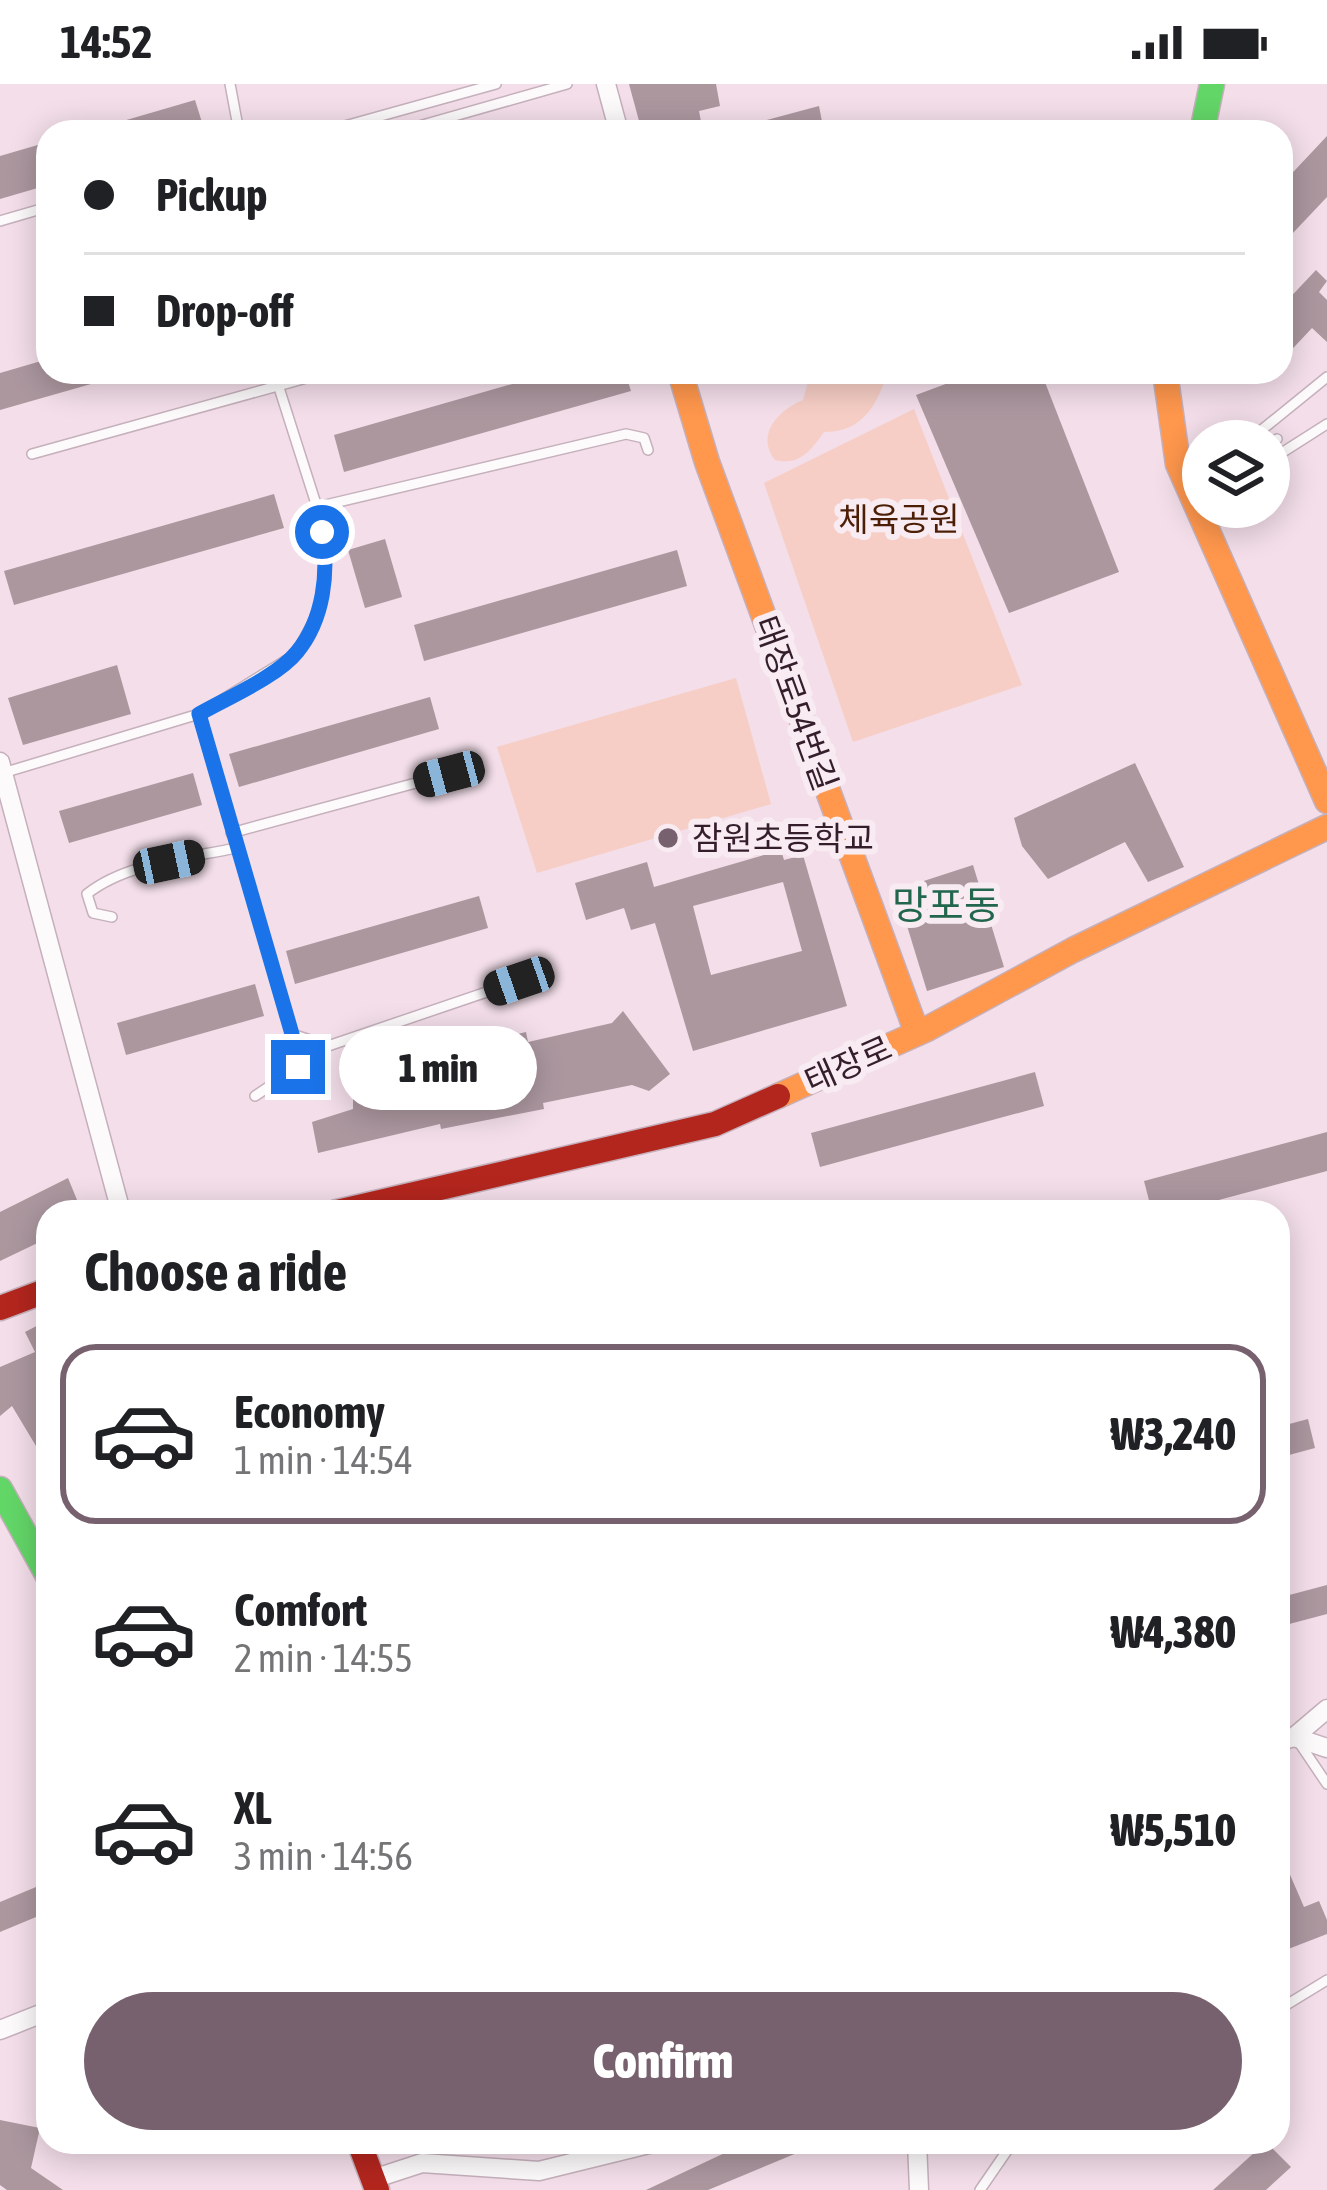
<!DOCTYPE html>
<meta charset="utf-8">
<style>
:root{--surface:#fff;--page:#f2f2f2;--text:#202124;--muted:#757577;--line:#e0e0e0;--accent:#78616e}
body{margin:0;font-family:"Asap Condensed","Noto Sans KR",sans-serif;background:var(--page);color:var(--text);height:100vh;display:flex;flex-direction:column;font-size:45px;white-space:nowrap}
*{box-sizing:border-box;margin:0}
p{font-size:39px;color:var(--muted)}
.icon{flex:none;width:66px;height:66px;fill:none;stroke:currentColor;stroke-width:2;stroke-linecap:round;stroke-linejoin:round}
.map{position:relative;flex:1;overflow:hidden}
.details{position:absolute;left:36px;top:1116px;width:1254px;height:954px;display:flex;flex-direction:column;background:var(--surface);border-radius:36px;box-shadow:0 6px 30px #0003}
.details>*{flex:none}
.banner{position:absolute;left:36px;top:36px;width:1257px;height:264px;border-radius:36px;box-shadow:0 6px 30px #0003;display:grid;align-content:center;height:264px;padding:0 48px;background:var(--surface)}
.buttons{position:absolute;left:1182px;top:336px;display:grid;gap:24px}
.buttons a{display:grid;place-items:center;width:108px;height:108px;border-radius:50%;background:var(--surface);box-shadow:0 6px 30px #0003;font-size:60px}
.end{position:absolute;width:54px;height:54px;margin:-27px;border:15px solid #1a73e8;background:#fff;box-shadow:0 0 0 6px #fff}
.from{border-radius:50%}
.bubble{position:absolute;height:84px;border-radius:42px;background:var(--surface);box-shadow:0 6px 30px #0003;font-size:39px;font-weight:800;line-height:84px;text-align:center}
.car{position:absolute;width:36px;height:72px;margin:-36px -18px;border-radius:15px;box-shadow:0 0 9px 3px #0007;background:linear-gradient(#222 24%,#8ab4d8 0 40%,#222 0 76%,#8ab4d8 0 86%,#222 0)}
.banner b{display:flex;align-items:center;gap:42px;height:114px;font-size:45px}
.banner b+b{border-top:3px solid var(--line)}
.banner i{width:30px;height:30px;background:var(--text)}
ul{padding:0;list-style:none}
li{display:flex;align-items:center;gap:36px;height:180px;margin:0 24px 18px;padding:0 24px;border:6px solid transparent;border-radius:36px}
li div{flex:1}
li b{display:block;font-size:45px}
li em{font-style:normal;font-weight:800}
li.on{border-color:var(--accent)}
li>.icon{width:108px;height:108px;stroke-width:1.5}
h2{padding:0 48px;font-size:54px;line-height:144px}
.primary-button{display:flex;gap:24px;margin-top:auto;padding:24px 48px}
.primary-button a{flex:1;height:138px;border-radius:72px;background:var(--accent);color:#fff;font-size:48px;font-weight:800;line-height:138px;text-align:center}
.status{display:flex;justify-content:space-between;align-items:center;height:84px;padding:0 60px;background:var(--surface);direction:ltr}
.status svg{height:33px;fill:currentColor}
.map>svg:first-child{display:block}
</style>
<div class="status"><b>14:52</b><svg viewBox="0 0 49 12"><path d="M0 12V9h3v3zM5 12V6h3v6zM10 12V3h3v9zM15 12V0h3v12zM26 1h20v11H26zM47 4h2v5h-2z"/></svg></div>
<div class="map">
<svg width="1327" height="2106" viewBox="0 0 1327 2106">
<rect width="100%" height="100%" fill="#f3dee9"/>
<g fill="#f6cec5">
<path d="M811,288l75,5c-11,32 -26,55 -62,55 -13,18 -24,34 -49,28 -20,-26 4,-50 28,-60z"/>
<polygon points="914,325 1022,601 853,658 764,399"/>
<polygon points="736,594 771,720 537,789 497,663"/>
</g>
<g fill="#ac979f" fill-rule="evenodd">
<polygon points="629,0 716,0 720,22 699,27 703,48 642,48"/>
<polygon points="195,16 205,48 100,48 99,44"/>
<polygon points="819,22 824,48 741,48 740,43"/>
<polygon points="1327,52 1327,113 1292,150 1281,140 1281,101"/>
<polygon points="48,58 48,101 0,115 0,72"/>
<polygon points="1316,186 1327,197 1319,208 1327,216 1327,258 1312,244 1281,277 1281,223"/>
<polygon points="48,275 48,288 119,288 119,292 0,326 0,289"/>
<polygon points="554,288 625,288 631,307 344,388 334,351"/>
<polygon points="978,288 1041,288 1119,488 1009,529 916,311"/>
<polygon points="274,410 284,444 14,521 4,487"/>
<polygon points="385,455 402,513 365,524 348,466"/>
<polygon points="677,466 687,502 424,577 414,541"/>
<polygon points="117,581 131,630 23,661 8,614"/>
<polygon points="430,613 439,645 239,703 229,670"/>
<polygon points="1135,679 1184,783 1148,798 1125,758 1048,795 1022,762 1014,734"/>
<polygon points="193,689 202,721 69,759 59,727"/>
<path d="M781,766l3,10 19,-5 44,151 -154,45 -38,-128 -24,7 -7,-22 -38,12 -11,-37 72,-21 7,25zM783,798l19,69 -91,24 -18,-69z"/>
<polygon points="973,781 1004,883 927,907 896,806"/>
<polygon points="479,812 488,844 295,900 286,867"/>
<polygon points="255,900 264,932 126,971 117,939"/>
<polygon points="623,927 670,990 649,1007 632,1001 543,1019 544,1025 441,1045 440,1040 318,1069 312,1038 353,1025 353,1002 429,985 427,972 526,948 528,958 612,939"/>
<polygon points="1035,988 1044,1022 820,1083 811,1049"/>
<polygon points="1327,1048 1327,1087 1174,1128 1152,1128 1144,1097"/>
<polygon points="68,1094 82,1128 48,1128 48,1154 0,1177 0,1128"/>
<polygon points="48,1236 48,1382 12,1322 0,1332 0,1283 35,1268 25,1248"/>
<polygon points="1308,1335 1315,1364 1278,1374 1278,1343"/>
<polygon points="1327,1501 1327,1530 1278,1543 1278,1514"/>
<polygon points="1278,1763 1304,1823 1319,1817 1327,1836 1327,1850 1278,1869"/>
<polygon points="48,1798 48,1828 0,1848 0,1818"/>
<polygon points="0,2036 40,2044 31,2084 63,2106 7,2106 0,2101"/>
<polygon points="748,2058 821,2059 708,2106 646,2106"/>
<polygon points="1266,2058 1291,2083 1266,2106 1213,2106"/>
</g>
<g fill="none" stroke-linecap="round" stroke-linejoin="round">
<defs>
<g id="lane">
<polyline points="230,0 239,48"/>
<polyline points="323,48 496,0"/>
<polyline points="398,48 567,0"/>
<polyline points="0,137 48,123"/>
<polyline points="1248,357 1327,293"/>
<polyline points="1269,360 1277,355"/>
<polyline points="32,370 328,288"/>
<polyline points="1269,377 1327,340"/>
<polyline points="1178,380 1203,373"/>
<polyline points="1184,381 1203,384"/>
<polyline points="317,423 626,350 644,354 648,366"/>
<polyline points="199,630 292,950 298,983 255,1012"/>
<polyline points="3,689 199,630 296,570 319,527 327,474 317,423 274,288"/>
<polyline points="231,749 449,690"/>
<path d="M112,833l-19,-4 -6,-19c39,-31 101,-36 149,-46"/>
<polyline points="292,950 328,962 519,897"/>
<polyline points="1300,1660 1327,1700"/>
<polyline points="1278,1926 1327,1896"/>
<polyline points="980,2106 1013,2058"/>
</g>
<g id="street">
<polyline points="606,0 619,48"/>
<polyline points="0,678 121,1128"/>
<polyline points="1294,1653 1327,1664"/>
<polyline points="1278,1658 1294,1653 1327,1625"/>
<polyline points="0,1946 48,1927"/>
<polyline points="917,2058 919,2106"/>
<polyline points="373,2095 422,2079 539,2087 657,2058"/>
</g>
<g id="fast">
<polyline points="1202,48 1212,0"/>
<polyline points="0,1405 48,1492"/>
</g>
<g id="slow">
<polyline points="680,288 707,378 917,949"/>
<polyline points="1165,288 1178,380 1327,717"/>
<polyline points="778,1012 927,945 1073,866 1327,743"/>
</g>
<g id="jam">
<polyline points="337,1128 715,1040 778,1012"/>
<polyline points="0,1224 48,1206"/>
<polyline points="359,2058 377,2106"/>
</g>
</defs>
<use href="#lane" stroke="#c5b0bb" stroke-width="12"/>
<use href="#street" stroke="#c5b0bb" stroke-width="21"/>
<use href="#fast" stroke="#c5b0bb" stroke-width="27"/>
<use href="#slow" stroke="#c5b0bb" stroke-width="27"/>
<use href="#jam" stroke="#c5b0bb" stroke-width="27"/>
<use href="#lane" stroke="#fdfafc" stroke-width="9"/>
<use href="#street" stroke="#fdfafc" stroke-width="18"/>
<use href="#fast" stroke="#63d668" stroke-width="24"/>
<use href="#slow" stroke="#ff974d" stroke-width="24"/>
<use href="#jam" stroke="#b3261e" stroke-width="24"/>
</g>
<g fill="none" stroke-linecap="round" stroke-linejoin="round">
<path stroke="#1a73e8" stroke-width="15" d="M298,983l-6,-33 -93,-320c28,-16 79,-38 98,-62 27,-33 32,-80 25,-120"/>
</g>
<circle fill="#78616e" stroke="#f8ebf2" stroke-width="4.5" cx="668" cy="754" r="12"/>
<g text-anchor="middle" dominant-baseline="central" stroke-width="12" stroke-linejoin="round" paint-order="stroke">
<g font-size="33" fill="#4c1e05" stroke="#f8ebf2">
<text x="899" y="435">체육공원</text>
</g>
<g font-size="33" fill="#351e2b" stroke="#f8ebf2">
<text transform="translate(796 619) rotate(70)">태장로54번길</text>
<text transform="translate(848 980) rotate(-24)">태장로</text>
</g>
<g font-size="33" fill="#351e2b" stroke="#f8ebf2" text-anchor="start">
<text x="692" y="754">잠원초등학교</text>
</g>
<g font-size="39" fill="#22664d" stroke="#f8ebf2">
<text x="946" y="821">망포동</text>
</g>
</g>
</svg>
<div class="buttons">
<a><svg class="icon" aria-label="layers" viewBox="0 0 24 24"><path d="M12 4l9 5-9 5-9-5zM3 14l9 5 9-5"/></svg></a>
</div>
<i class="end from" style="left:322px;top:448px"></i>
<i class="end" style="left:298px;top:983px"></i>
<div class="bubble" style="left:339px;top:942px;width:198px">1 min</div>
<i class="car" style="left:449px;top:690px;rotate:255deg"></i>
<i class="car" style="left:169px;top:778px;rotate:78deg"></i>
<i class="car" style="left:519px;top:897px;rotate:251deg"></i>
<div class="banner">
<b><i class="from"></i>Pickup</b>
<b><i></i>Drop-off</b>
</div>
<section class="details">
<h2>Choose a ride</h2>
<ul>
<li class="on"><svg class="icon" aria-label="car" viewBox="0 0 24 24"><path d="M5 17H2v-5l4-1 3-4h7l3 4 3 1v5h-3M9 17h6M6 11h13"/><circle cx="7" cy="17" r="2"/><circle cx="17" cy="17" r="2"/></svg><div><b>Economy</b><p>1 min · 14:54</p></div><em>₩3,240</em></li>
<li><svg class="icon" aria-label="car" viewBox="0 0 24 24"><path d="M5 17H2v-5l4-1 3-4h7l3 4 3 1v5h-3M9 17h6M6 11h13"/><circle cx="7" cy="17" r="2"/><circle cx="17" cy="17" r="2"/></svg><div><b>Comfort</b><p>2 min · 14:55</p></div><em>₩4,380</em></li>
<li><svg class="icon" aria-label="car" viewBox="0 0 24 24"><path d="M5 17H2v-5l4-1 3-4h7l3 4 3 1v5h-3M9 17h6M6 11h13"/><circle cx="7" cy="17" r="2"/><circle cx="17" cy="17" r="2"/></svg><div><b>XL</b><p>3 min · 14:56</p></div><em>₩5,510</em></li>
</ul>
<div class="primary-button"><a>Confirm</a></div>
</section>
</div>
